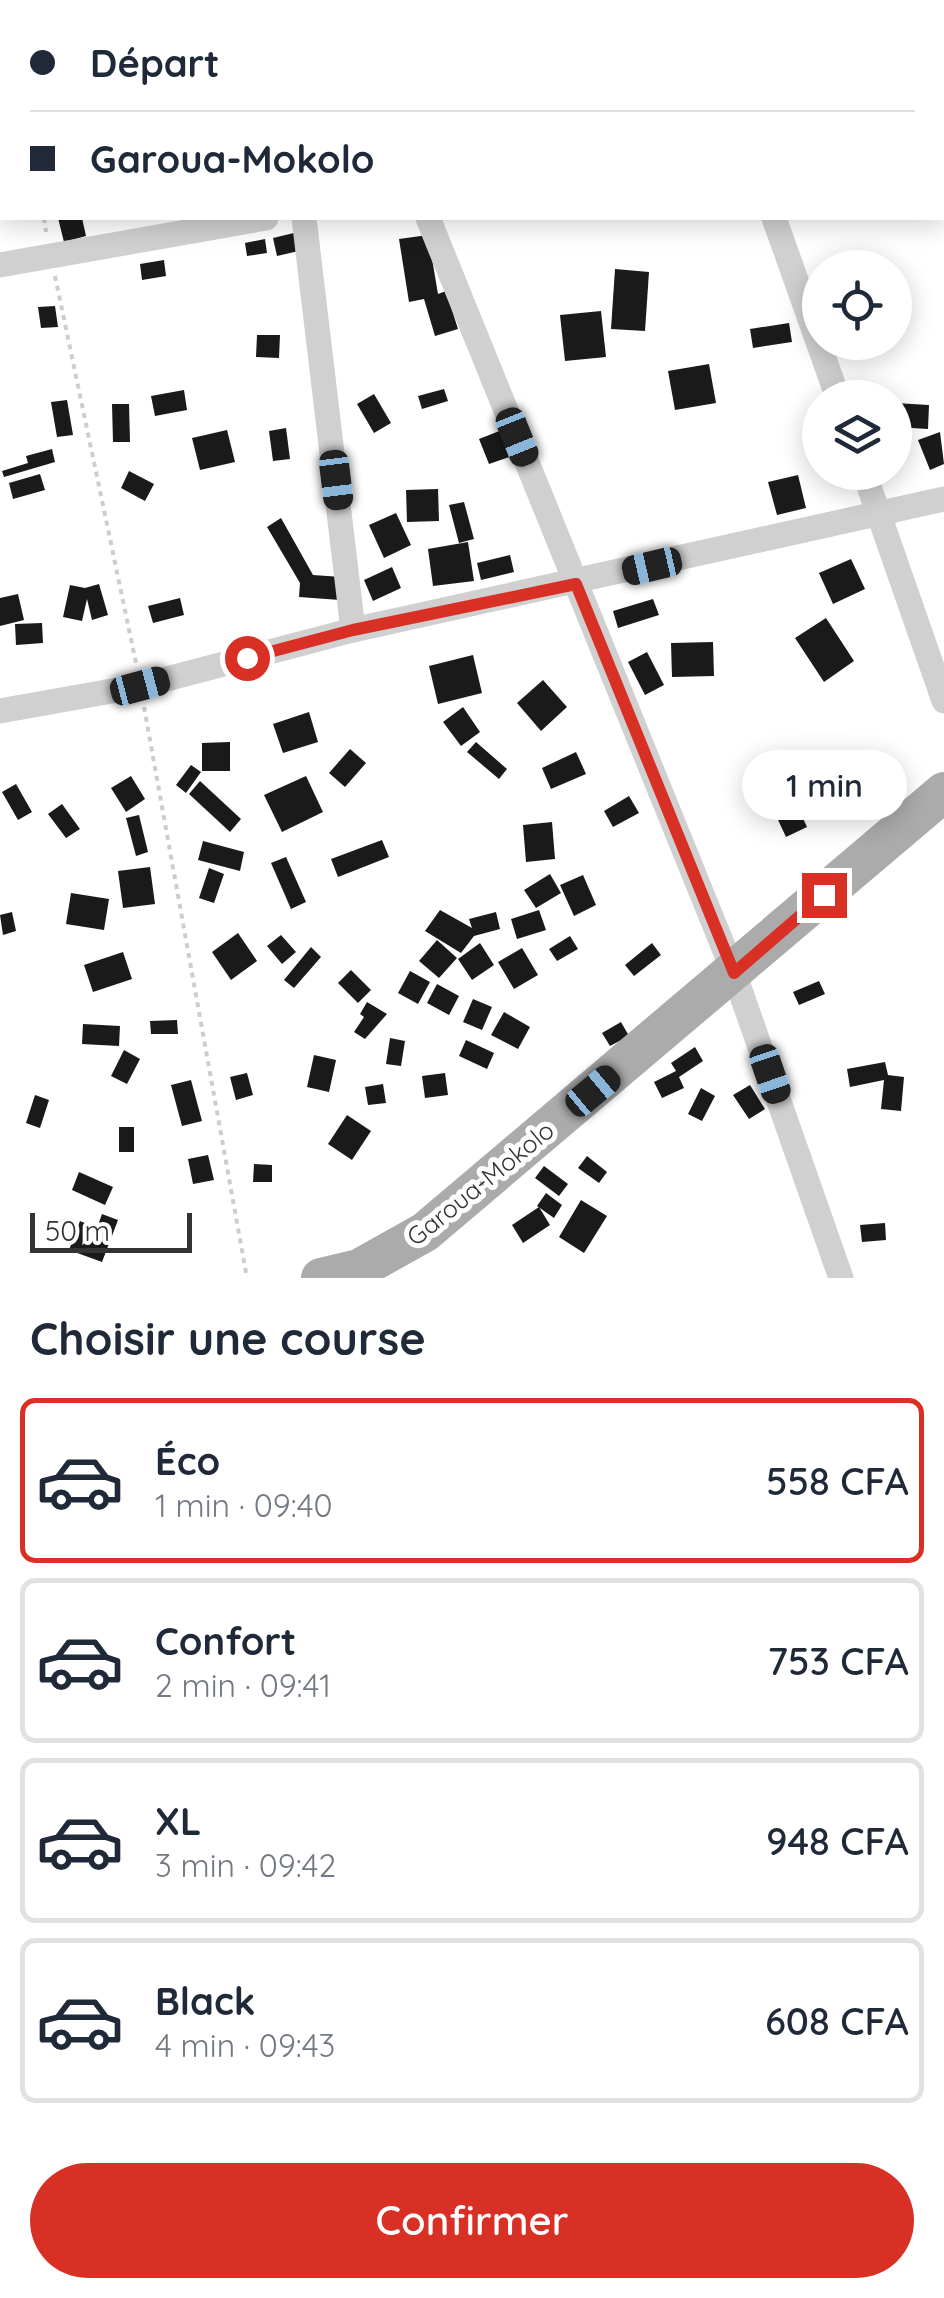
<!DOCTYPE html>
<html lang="fr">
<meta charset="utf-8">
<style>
:root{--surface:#fff;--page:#f6f6f7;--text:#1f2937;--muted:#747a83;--line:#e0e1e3;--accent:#d93025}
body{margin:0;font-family:Quicksand,sans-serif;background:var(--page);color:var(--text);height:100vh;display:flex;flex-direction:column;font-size:38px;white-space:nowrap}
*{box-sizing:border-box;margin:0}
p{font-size:32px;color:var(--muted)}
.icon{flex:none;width:55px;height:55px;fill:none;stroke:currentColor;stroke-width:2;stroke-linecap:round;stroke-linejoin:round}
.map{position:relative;height:1278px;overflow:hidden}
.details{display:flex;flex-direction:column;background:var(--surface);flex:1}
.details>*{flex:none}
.top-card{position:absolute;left:0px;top:0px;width:945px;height:220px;box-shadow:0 5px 25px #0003;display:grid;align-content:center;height:220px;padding:0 30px;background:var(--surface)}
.controls{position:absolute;left:802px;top:250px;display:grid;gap:20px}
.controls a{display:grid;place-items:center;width:110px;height:110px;border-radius:50%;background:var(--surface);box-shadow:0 5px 25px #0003;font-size:50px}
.scale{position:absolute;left:30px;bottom:25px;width:162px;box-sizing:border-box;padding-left:10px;border:5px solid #333;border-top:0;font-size:28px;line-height:35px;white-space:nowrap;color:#333;-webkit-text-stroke:8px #fff;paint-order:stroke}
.end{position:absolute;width:45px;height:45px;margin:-22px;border:12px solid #d93025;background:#fff;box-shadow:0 0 0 5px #fff}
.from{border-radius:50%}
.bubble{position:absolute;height:70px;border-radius:35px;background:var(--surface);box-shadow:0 5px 25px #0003;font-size:32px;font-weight:600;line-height:70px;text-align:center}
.car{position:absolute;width:30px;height:60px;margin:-30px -15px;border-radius:12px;box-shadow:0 0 8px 2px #0007;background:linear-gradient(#222 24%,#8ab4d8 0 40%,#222 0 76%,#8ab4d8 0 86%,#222 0)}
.top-card b{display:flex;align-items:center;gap:35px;height:95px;font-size:38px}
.top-card b+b{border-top:2px solid var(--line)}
.top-card i{width:25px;height:25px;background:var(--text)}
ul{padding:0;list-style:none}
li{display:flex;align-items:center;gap:30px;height:165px;margin:0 20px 15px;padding:0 10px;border:5px solid var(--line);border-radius:15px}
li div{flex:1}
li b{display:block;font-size:38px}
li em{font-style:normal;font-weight:600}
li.selected{border-color:var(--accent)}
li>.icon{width:90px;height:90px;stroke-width:1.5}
h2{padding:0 30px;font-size:45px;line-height:120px}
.cta{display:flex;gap:20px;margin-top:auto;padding:20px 30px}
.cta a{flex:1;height:115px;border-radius:60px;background:var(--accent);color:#fff;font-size:40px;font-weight:600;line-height:115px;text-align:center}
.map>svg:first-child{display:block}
</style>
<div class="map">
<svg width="944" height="1278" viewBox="0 0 944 1278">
<rect width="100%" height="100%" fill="#fff"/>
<g fill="#1a1a1a">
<polygon points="58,218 82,218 86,236 64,242"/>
<polygon points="298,232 303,250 277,256 273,238"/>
<polygon points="428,235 438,294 446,291 458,329 435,336 424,299 409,302 399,239"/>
<polygon points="265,239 267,253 247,256 245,243"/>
<polygon points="164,260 166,276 142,280 140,264"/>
<polygon points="615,269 649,272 645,331 611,329"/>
<polygon points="55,306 58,327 41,328 38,307"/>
<polygon points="601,311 606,357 565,361 560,315"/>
<polygon points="789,323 792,342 753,348 750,329"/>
<polygon points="257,335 280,335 279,358 256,357"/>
<polygon points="843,342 880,342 882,346 849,358"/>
<polygon points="709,364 716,403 675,410 668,371"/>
<polygon points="444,389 448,401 422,409 418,396"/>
<polygon points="184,390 187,410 155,416 151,396"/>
<polygon points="374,394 391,423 374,433 357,404"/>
<polygon points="67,400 73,435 57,437 51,402"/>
<polygon points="895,403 929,405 928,429 895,427"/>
<polygon points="112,404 129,404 130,442 113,442"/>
<polygon points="286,428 290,459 273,461 269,431"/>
<polygon points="227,430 235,462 200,470 192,438"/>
<polygon points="502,430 512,456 489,464 479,439"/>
<polygon points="940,432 944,464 930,470 918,440"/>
<polygon points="52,449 55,462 4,477 2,471 28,463 26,456"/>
<polygon points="129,471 154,484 145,501 121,488"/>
<polygon points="40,474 45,490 13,499 9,483"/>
<polygon points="798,475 806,508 777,515 768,482"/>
<polygon points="438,489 439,521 407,522 406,490"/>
<polygon points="464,502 474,539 459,543 449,505"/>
<polygon points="396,513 411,545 384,558 369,525"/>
<polygon points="281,518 313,575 342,577 340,600 299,597 300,583 267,527"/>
<polygon points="468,542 474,581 433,586 428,549"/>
<polygon points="510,555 514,572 481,580 477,563"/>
<polygon points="851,559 865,589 833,604 819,573"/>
<polygon points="392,567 401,588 373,601 364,580"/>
<polygon points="99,584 108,615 92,620 87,599 82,621 63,617 70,585 85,588"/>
<polygon points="18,594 24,620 0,626 0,598"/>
<polygon points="180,598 184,615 153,623 148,606"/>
<polygon points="653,599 659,615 618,628 613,611"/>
<polygon points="826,618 854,661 824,682 795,638"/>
<polygon points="42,623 43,643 16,645 15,624"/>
<polygon points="713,642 714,676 672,677 671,643"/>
<polygon points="647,652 664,685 645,695 628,662"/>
<polygon points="473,655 482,693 438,704 429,666"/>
<polygon points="543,680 567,707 541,731 517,703"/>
<polygon points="463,707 480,732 461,746 443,722"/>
<polygon points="309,712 318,742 283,753 273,724"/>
<polygon points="230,742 230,771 202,771 202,743"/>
<polygon points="476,742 507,769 499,779 467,752"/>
<polygon points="350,749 366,763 345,787 329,773"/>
<polygon points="576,752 586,774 551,789 542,768"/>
<polygon points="191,765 201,772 186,793 176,785"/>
<polygon points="131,776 145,799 126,812 111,788"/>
<polygon points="306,776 323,812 282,832 264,795"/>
<polygon points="200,781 241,819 230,832 189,794"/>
<polygon points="16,784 32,812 18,820 2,792"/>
<polygon points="792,795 807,827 786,837 771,805"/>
<polygon points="629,796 639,813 613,827 604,811"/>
<polygon points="62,804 80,829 66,838 48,814"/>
<polygon points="139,815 148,852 136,856 126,818"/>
<polygon points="552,822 555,859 526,862 523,825"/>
<polygon points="382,840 389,857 338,877 331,859"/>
<polygon points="203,841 244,852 240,871 198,860"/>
<polygon points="286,857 306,902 291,909 271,863"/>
<polygon points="150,867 155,904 123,908 118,871"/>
<polygon points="209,868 224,874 214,903 199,898"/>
<polygon points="550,874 561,893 536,908 524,890"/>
<polygon points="583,875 596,905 574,916 560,885"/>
<polygon points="71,893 109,899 104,930 66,924"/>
<polygon points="440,910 472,928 469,919 496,912 500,929 474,936 461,953 425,931"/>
<polygon points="539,910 546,930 517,939 511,919"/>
<polygon points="12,912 16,931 3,935 0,915"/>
<polygon points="238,933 257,961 231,980 212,952"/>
<polygon points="281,935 296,952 282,964 267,946"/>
<polygon points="570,936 578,949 557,961 549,949"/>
<polygon points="437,940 457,958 439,978 419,961"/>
<polygon points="480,943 494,965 472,980 458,959"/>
<polygon points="652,943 661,955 634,976 625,965"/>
<polygon points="311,947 321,957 294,988 284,980"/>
<polygon points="522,948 538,975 514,989 498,962"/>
<polygon points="123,952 132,979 93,992 84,965"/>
<polygon points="351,970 371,990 358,1003 338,983"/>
<polygon points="410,971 430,982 418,1004 398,993"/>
<polygon points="819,981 825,994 799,1005 793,992"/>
<polygon points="437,984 459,996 449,1015 427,1003"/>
<polygon points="473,999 492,1007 482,1030 463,1022"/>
<polygon points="367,1002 387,1014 365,1039 354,1032 364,1017 360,1014"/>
<polygon points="504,1012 530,1027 518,1049 491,1035"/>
<polygon points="177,1020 178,1034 151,1034 150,1021"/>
<polygon points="621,1022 629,1036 610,1046 602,1033"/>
<polygon points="83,1024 120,1026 119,1046 82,1044"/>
<polygon points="390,1038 405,1041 401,1066 386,1064"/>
<polygon points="466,1040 494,1053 487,1069 459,1056"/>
<polygon points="695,1047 703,1061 679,1077 684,1088 662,1098 654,1082 676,1071 671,1063"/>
<polygon points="124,1050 140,1059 127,1084 111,1076"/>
<polygon points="314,1055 336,1060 329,1092 307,1087"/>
<polygon points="885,1062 888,1075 904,1077 901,1111 881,1109 884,1080 850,1087 847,1069"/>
<polygon points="247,1073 253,1095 236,1100 230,1077"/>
<polygon points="445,1073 448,1095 425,1098 422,1076"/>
<polygon points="191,1080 202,1121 182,1126 171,1085"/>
<polygon points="383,1084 386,1103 368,1105 365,1087"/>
<polygon points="750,1085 765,1109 749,1119 733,1095"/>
<polygon points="701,1088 715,1096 702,1121 688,1114"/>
<polygon points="35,1095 49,1100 40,1128 26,1123"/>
<polygon points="347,1115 371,1131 352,1160 328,1144"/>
<rect x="119" y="1127" width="15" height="25"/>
<polygon points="208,1155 214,1180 193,1184 188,1159"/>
<polygon points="587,1156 607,1172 599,1183 578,1168"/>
<polygon points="254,1164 272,1165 272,1182 253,1182"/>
<polygon points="544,1166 568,1184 559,1196 535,1178"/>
<polygon points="79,1172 113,1187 105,1205 72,1190"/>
<polygon points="546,1193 562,1205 554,1218 537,1206"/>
<polygon points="581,1200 607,1216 584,1253 559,1237"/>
<polygon points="539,1207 550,1225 523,1243 512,1225"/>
<polygon points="102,1214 118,1220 102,1262 69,1250 80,1221 97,1228"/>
<polygon points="885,1223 886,1240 862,1242 860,1225"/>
</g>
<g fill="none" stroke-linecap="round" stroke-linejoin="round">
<g stroke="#cdcdcd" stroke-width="4" stroke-dasharray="5 5" stroke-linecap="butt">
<polyline points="44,218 46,232"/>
<polyline points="55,276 136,663"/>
<polyline points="144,707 247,1278"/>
</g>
<g stroke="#d0d0d0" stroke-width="25">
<polyline points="0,0 2,7"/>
<polyline points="342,0 343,2"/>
<polyline points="942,199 944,200"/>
<polyline points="304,218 353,630"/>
<polyline points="428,218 734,973 841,1278"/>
<polyline points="774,218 838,398"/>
<polyline points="0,265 266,218"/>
<polyline points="864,472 944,701"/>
<polyline points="0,711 140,686 353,630 944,499"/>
</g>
<polyline stroke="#ababab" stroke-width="40" points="321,1278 359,1269 425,1232 944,792"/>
</g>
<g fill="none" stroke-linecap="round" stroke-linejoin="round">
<polyline stroke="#d93025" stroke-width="12" points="247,658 353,630 576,584 734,973 824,895"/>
</g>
<g text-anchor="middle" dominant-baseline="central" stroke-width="10" stroke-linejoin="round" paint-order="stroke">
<g font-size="25" fill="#333" stroke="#fff">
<text transform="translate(480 1183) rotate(-39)">Garoua-Mokolo</text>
</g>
</g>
</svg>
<div class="controls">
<a><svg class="icon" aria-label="locate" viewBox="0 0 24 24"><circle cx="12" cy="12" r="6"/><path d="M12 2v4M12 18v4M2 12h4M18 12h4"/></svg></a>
<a><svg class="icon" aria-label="layers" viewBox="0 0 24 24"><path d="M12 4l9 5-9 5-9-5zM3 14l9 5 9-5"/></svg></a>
</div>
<div class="scale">50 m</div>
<i class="end from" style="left:247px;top:658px"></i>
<i class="end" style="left:824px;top:895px"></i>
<div class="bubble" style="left:742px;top:750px;width:165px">1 min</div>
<i class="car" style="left:517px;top:437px;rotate:158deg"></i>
<i class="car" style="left:336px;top:480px;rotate:173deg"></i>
<i class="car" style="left:652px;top:566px;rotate:257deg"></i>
<i class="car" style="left:140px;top:686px;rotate:75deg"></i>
<i class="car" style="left:770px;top:1074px;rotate:161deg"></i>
<i class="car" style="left:593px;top:1091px;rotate:50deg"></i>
<div class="top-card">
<b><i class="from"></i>Départ</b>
<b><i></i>Garoua-Mokolo</b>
</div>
</div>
<section class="details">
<h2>Choisir une course</h2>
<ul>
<li class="selected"><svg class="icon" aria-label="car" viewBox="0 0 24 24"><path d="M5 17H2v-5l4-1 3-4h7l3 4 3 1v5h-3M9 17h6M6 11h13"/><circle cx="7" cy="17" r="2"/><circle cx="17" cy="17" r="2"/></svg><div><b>Éco</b><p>1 min · 09:40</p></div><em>558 CFA</em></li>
<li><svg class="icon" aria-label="car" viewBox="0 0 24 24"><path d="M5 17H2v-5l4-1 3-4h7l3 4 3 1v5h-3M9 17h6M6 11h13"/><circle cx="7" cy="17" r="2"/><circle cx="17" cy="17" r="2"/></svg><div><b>Confort</b><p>2 min · 09:41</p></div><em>753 CFA</em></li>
<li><svg class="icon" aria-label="car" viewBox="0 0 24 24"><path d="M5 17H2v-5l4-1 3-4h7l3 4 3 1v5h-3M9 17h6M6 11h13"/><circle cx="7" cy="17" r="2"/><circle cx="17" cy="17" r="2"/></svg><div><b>XL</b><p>3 min · 09:42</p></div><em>948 CFA</em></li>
<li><svg class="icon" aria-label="car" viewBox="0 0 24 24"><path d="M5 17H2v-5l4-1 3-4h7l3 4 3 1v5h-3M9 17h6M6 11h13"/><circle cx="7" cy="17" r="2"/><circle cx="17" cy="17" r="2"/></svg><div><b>Black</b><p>4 min · 09:43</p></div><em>608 CFA</em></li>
</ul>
<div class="cta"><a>Confirmer</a></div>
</section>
